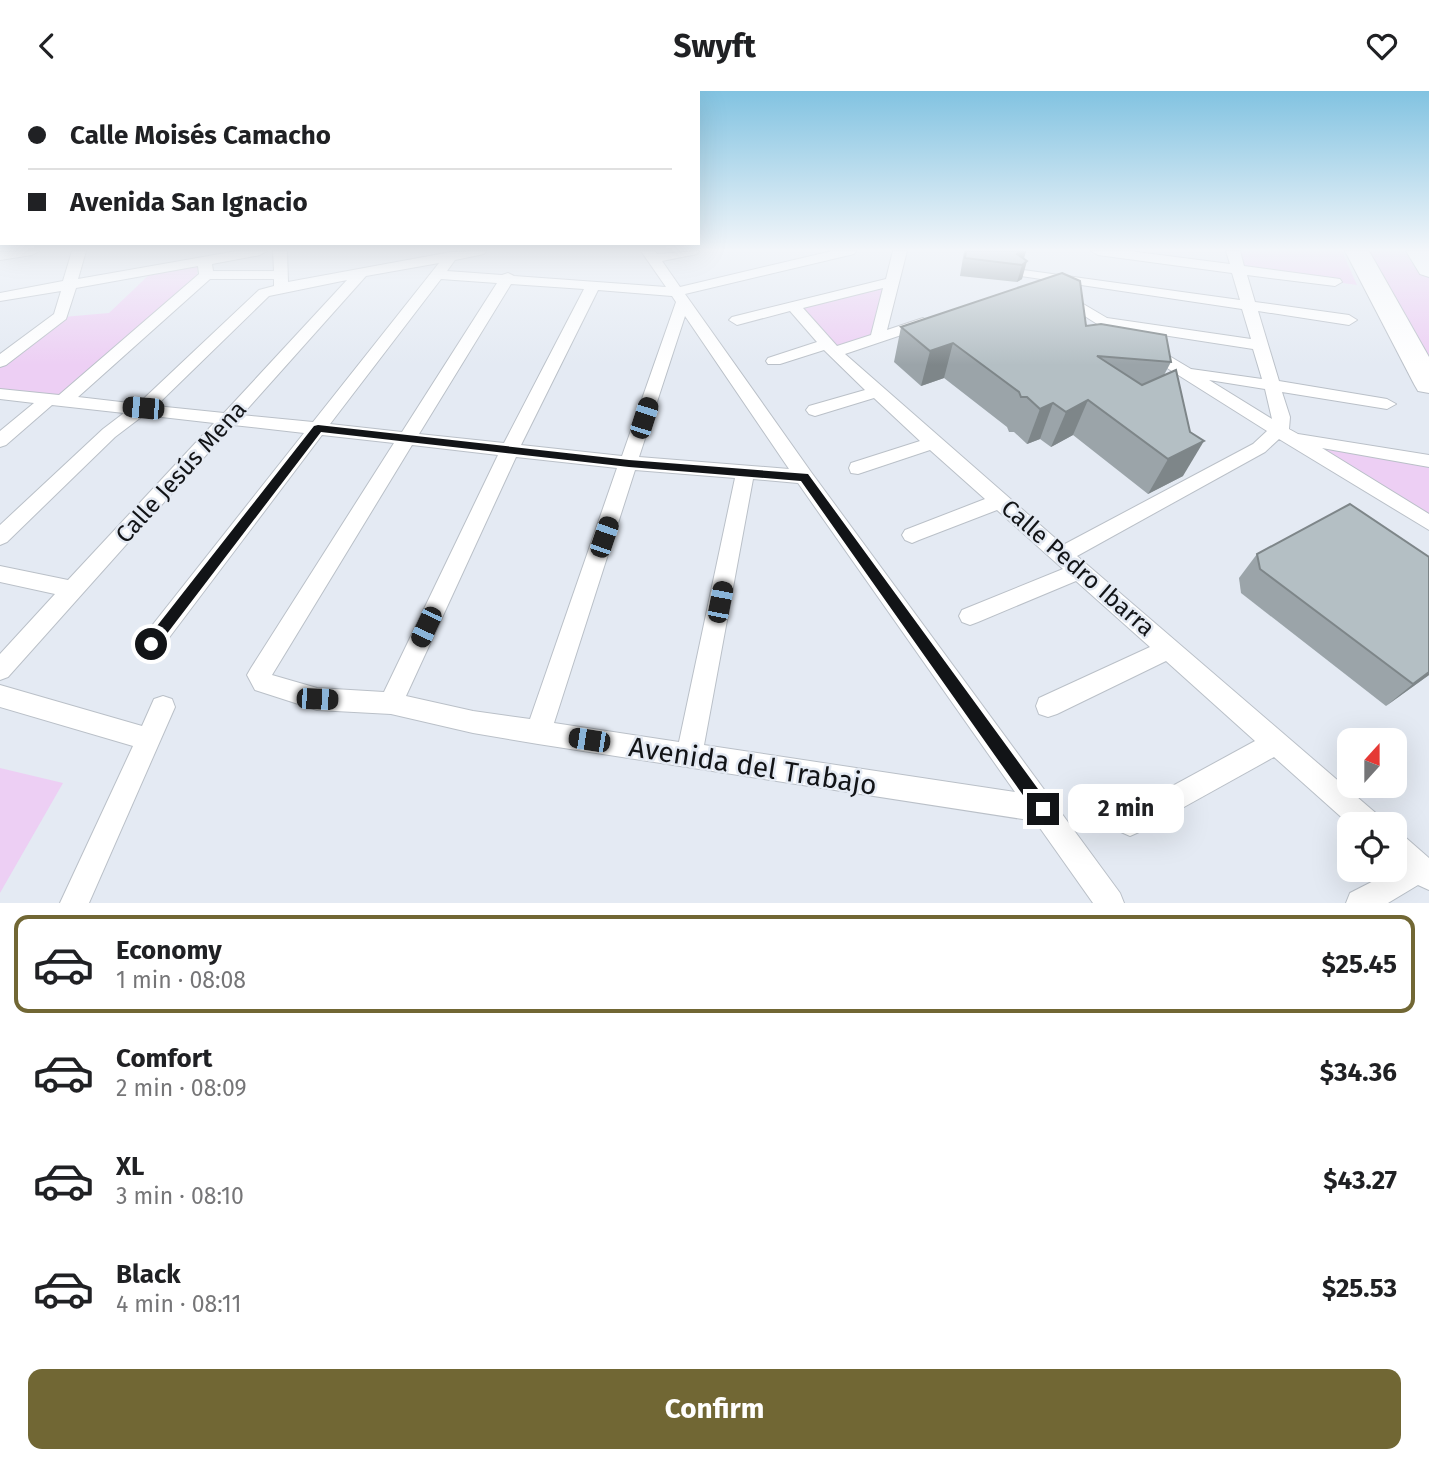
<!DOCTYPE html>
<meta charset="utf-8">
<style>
:root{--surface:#fff;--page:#f2f2f2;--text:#202124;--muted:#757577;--line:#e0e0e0;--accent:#716734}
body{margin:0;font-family:"Fira Sans",sans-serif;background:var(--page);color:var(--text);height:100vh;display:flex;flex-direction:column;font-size:26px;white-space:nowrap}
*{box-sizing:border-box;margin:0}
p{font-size:23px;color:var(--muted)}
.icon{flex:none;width:38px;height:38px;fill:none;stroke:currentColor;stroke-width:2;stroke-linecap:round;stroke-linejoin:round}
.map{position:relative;height:812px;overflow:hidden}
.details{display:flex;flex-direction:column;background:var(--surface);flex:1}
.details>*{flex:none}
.top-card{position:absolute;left:0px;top:0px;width:700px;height:154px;box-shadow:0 7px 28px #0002;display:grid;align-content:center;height:154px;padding:0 28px;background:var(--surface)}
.needle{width:46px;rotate:21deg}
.fabs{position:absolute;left:1337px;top:637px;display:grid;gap:14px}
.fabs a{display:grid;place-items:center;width:70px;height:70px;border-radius:14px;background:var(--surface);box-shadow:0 7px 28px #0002;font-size:35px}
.end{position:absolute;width:32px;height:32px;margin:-16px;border:9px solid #121417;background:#fff;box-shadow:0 0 0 4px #fff}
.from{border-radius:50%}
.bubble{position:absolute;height:49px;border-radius:14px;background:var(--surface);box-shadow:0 7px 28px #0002;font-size:23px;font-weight:700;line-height:49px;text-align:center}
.car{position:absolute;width:21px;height:42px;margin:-21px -10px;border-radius:9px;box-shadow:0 0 5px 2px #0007;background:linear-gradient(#222 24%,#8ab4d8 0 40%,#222 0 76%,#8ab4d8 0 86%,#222 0)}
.top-card b{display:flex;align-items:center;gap:24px;height:66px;font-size:26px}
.top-card b+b{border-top:2px solid var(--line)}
.top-card i{width:18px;height:18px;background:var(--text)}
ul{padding:12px 0 0;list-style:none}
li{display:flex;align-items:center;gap:21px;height:98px;margin:0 14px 10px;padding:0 14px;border:4px solid transparent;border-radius:14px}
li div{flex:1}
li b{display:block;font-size:26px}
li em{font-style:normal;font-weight:700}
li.on{border-color:var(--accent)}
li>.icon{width:63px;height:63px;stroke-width:1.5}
.button{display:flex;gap:14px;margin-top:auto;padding:14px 28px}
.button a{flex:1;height:80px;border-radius:14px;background:var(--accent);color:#fff;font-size:28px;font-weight:700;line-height:80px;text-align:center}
header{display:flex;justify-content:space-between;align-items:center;height:91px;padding:0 28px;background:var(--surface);font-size:32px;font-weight:700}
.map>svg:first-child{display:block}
</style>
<header><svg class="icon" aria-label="back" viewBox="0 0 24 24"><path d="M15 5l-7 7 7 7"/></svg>Swyft<svg class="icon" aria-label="heart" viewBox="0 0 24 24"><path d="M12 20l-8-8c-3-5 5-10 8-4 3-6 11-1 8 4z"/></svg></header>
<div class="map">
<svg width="1429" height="812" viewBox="0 0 1429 812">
<rect width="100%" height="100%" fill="#e4eaf3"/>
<g fill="#edcff4">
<polygon points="1234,160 1342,160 1357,194 1240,178"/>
<polygon points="1358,160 1415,160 1429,183 1429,287"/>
<polygon points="198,173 197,186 60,305 0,299 0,273 63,226 109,222 151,182"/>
<polygon points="891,191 877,249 834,261 793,215"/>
<polygon points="1302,350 1429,372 1429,429"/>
<polygon points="0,677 63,692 0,802"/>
</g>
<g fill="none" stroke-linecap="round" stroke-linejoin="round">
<defs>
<g id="street">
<polygon points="39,160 32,164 0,169 0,161"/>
<path d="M72,160h14l-8,28 159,-28h30l-7,4 -48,9 1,7h61l-1,-20h14l1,31 163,-30 35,-1 -2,3 -29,6 -8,11 55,4 6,-2 6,3 152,11 -25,-36h14l2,3 42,-3 -2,3 -35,7 18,26 152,-36h24l-2,3 -169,40 126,178 309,421 4,10h-31l-58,-82 -497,-77 -65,-11 -82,-19 -74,-4 -62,-20 -8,-15 4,-7 143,-225 -72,-8 -163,216 -8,3 -8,-3 -3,-7 3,-7 161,-204 -71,-8 -225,252 -8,3v-26l55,-60 -55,-12v-16l68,14 146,-157 -70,-8 -29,22 -108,105 -7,3v-20l103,-96 21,-16 -72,-8 -46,40 -6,2v-16l34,-28 -34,-4v-10l59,6 140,-121 -1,-8 -122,22 -10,31 -60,46 -6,2v-13l54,-40 7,-23 -61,10v-8l63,-12zM439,172l-126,159 -71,-7 124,-139zM210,188h64v7l-15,4 -121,114 -60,-7zM441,188l56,4 -95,149 -72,-8zM347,189l-123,133 -68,-7 113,-110zM511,193l73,5 -80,154 -85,-9zM598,199l74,6 4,6 -54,154 -101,-11zM685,225l104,153 -150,-12zM412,354l86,10 -114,237 -67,-4 -45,-13zM516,366l101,11 -87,251 -57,-8 -67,-15zM635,379l100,8 -56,264 -125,-19zM753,388l45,4 217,309 -311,-47z"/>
<path d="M893,160h14l-20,79 36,-12 8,5 -3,3 -83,28 218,191 190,-101 14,-13 -211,-133 2,-3h10l39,23 144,21 -9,-30 -221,-33 -5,-1v-6l224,31 -8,-27 -134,-18 -7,-4h38l101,13 -4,-13h14l4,15 96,13 2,3 -7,4 -88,-11 8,27 94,13 8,5 -8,5 -91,-14 21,70 108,18 9,5 -9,5 -105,-17 8,25 -1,12 9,5 131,21v12l-107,-19 107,66v16l-150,-91 -14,13 -188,104 301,259 4,9h-33l-75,-67 -135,75 -9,4 -9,-4 -4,-9 4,-9 134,-73 -89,-80 -109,53 -9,3 -9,-3 -3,-8 3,-8 111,-51 -74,-66 -98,41 -8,3 -8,-3 -3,-6 3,-6 101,-41 -66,-59 -78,30 -7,3 -7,-3 -3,-5 3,-5 80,-31 -55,-49 -72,24 -7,-1 -2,-5 2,-5 69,-22 -46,-43 -59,18 -6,-2 -3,-4 3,-4 56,-16 -41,-40 -44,14h-12l-2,-3 2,-3 49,-16 -27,-31 -53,14 -8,-5 3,-3 154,-38zM883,197l-12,47 -34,11 -34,-38zM1124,238l129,20 9,30 -71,-10zM1209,289l56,9 7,30z"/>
<polygon points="0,594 142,635 154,608 163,605 172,608 175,616 89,812 60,812 133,655 0,616"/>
<polygon points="1395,742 1405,746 1429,767 1429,799 1418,794 1388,812 1346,812 1350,802 1395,779"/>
</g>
<g id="highway">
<polygon points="1345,160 1369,160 1429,266 1429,302 1418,300 1414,293"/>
<polygon points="1406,160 1429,160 1429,186 1420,183"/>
</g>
</defs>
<use href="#street" stroke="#bac0c8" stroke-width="2"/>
<use href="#highway" stroke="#bac0c8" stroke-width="2"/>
<use href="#street" fill="#fff" fill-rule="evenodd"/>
<use href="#highway" fill="#fff" fill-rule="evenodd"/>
</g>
<g fill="#9ba4a9">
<polygon points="964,160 1026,160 1024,168 1022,188 1017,191 960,185"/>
<polygon points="1086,235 1171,271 1164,284 1183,385 1148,403 1073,344 1051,356 1040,348 1027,353 1014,341 1009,341 1007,336 944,287 921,295 894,271 901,236"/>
<polygon points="1257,463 1429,584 1386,615 1241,502 1239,487"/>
</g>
<g fill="#7e8689">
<polygon points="1021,160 1026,160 1022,172 1017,163"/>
<polygon points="1027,170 1022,188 1017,191 1022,174"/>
<polygon points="953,252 944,287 921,295 930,260"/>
<polygon points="1088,309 1073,344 1051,356 1066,321"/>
<polygon points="1053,312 1040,348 1027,353 1040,318"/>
<polygon points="1204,350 1183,385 1148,403 1168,368"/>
<polygon points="1429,581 1429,584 1386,615 1413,593"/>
</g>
<g fill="#b4bfc4" stroke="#7e8689" stroke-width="2">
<polygon points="966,160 1021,160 1017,163 1027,170 1022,174 965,167"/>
<polygon points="1062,182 1080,190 1086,235 1101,233 1166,244 1171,271 1097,265 1142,294 1176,279 1190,341 1204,350 1168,368 1088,309 1066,321 1053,312 1040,318 1027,306 1021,306 1019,301 953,252 930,260 901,236"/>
<polygon points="1350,413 1429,466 1429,581 1413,593 1260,478 1257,463"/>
</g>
<linearGradient id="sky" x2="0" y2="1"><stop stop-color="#82c3e1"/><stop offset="0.58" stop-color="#f3f6fa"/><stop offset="1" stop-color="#f3f6fa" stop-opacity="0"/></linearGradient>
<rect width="1429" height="274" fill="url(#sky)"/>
<polygon fill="#121417" points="318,334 629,369 808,383 1049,713 1051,718 1049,724 1043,726 1037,724 801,390 629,376 321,341 156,557 146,557 146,549 314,335"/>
<g text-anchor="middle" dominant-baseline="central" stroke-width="5" stroke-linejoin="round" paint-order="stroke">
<g font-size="24" fill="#121417" stroke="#e4eaf3">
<text transform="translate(181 381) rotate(-48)">Calle Jesús Mena</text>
<text transform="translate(1078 477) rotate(41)">Calle Pedro Ibarra</text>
</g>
<g font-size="28" fill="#121417" stroke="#e4eaf3">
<text transform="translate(753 675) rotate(9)">Avenida del Trabajo</text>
</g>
</g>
</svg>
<div class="fabs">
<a><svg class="needle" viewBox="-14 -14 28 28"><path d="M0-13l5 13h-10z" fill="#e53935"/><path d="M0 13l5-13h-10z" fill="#757577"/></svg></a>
<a><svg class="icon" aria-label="locate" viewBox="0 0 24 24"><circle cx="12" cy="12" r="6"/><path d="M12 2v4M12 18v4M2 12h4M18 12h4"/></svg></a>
</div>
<i class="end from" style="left:151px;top:553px"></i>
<i class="end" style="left:1043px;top:718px"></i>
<div class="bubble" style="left:1068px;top:693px;width:116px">2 min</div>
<i class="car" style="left:143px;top:317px;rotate:275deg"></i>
<i class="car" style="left:644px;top:327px;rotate:18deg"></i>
<i class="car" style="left:604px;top:446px;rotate:19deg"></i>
<i class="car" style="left:720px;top:511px;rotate:11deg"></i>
<i class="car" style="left:426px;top:536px;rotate:205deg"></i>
<i class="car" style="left:317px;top:608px;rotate:92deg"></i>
<i class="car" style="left:589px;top:649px;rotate:279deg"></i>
<div class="top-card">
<b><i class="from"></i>Calle Moisés Camacho</b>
<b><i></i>Avenida San Ignacio</b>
</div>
</div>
<section class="details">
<ul>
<li class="on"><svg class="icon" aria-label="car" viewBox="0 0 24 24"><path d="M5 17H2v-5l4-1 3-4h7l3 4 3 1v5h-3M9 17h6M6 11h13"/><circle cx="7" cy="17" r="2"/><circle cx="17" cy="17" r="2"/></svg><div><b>Economy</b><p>1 min · 08:08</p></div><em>$25.45</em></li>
<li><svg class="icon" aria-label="car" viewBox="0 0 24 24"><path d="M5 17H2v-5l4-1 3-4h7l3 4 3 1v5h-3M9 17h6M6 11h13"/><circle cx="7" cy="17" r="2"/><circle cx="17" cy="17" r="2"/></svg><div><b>Comfort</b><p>2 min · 08:09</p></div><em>$34.36</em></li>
<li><svg class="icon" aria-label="car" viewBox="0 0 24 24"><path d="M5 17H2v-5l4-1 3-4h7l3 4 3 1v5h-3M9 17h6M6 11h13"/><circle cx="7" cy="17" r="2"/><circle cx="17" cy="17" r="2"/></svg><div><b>XL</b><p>3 min · 08:10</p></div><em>$43.27</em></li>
<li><svg class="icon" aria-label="car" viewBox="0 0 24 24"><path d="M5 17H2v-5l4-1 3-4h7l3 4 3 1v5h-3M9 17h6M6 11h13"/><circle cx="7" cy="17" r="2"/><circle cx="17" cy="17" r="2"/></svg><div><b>Black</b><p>4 min · 08:11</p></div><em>$25.53</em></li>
</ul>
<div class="button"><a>Confirm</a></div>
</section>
